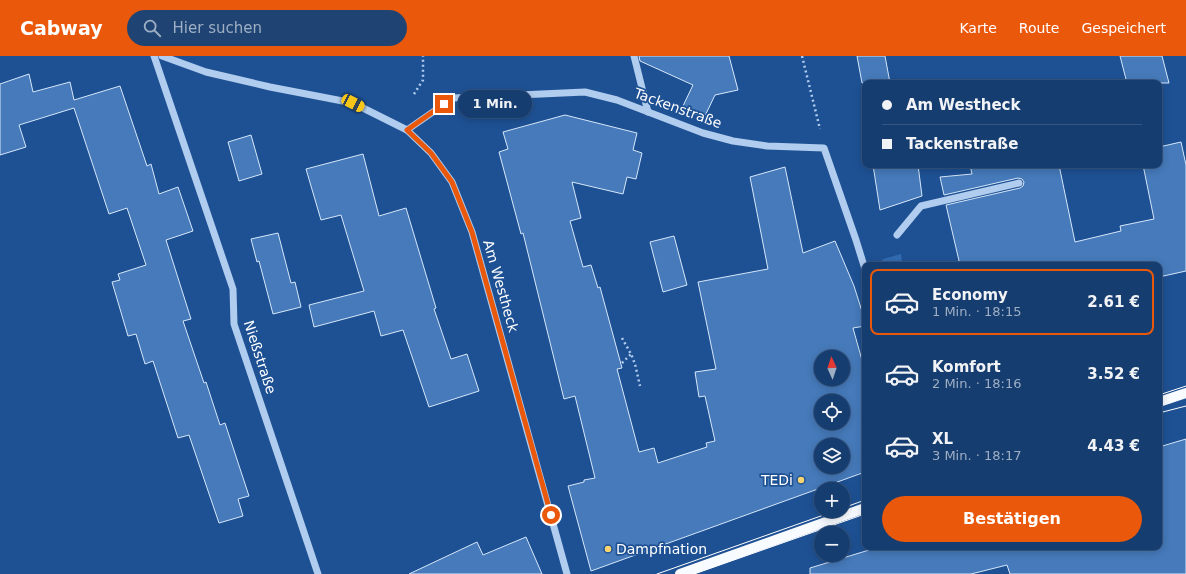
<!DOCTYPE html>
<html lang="de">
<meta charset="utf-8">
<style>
:root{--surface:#163d6f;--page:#1f4474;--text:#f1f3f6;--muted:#9eaec3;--line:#355682;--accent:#ea580c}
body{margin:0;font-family:"DejaVu Sans",sans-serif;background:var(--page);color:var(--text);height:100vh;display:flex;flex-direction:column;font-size:15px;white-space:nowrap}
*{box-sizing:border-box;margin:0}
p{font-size:13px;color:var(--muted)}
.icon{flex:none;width:22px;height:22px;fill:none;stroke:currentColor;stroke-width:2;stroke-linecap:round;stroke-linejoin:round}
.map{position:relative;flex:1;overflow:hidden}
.sheet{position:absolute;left:862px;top:206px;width:300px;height:288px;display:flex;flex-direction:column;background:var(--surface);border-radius:8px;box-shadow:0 2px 10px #0003,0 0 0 1px var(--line)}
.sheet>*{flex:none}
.banner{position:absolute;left:862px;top:24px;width:300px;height:88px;border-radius:8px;box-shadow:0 2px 10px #0003,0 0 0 1px var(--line);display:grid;align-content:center;height:88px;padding:0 20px;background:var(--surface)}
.needle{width:26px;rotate:357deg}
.tools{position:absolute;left:814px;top:294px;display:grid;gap:8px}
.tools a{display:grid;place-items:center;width:36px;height:36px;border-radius:50%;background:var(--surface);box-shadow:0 2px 10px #0003,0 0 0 1px var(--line);font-size:20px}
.end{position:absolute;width:18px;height:18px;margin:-9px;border:5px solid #ea580c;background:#fff;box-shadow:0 0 0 2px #fff}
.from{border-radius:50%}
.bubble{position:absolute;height:28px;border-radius:14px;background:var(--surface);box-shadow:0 2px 10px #0003,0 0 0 1px var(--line);font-size:13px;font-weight:700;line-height:28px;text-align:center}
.car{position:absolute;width:12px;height:24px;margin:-12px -6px;border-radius:5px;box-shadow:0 0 3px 1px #0007;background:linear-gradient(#f5c518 24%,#345 0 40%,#f5c518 0 76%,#345 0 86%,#f5c518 0)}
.banner b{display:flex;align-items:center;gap:14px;height:38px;font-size:15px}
.banner b+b{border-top:1px solid var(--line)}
.banner i{width:10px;height:10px;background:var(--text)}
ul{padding:7px 0 0;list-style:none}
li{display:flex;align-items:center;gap:12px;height:66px;margin:0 8px 6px;padding:0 12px;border:2px solid transparent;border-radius:8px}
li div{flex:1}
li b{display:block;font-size:15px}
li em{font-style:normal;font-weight:700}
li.active{border-color:var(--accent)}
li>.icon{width:36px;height:36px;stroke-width:1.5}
.action{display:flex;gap:8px;margin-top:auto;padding:8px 20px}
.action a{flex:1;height:46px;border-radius:24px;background:var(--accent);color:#fff;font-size:16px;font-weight:700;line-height:46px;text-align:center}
header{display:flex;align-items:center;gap:24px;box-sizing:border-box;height:56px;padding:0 20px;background:var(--accent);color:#fff}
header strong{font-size:19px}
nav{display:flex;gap:22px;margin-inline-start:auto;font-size:14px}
.search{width:280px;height:36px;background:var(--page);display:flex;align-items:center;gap:10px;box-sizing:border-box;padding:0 14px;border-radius:22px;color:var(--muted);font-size:15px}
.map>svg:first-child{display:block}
</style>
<header>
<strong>Cabway</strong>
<div class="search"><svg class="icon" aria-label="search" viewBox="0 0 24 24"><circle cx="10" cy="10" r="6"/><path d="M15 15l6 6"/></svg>Hier suchen</div>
<nav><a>Karte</a><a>Route</a><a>Gespeichert</a></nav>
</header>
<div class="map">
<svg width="1186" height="518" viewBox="0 0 1186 518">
<rect width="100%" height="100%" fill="#1e5194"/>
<polygon fill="#326bb2" points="901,198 902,205 890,209 878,209 883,203"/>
<g fill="#467aba" stroke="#d6e7fa" fill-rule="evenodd">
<polygon points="639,0 729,0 738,34 715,39 704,62 682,52 693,29 640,5"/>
<polygon points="857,0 885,0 890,27 862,27"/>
<polygon points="1120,0 1162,0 1169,27 1127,27"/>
<polygon points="29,18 33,36 70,26 74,44 120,30 147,110 151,108 159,138 178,131 193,175 166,184 191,263 183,265 204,327 206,326 220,369 225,367 249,440 238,443 243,460 219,467 189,379 178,382 153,305 145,308 136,278 128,280 112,226 120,224 118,218 146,209 127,152 109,158 74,52 19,69 26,91 0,99 0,28"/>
<path d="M565,59l72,18 -4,17 9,3 -6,26 -9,-2 -4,17 -51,-12 9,36 -11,3 13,46 8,-2 7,23 2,-1 22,81 -5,1 22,83 15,-4 4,15 49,-16 -1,-4 9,-2 -10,-45 -6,1 -4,-25 21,-3 -18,-87 70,-13 -18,-92 35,-10 18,86 32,-12 19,45 11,35v5l-12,2 12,43v101l-274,99 -23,-85 16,-4v-2l11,-2 -20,-82 -11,3 -41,-166 -2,1 -22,-82 9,-3 -5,-17zM821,301h22v22h-22zM821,345h22v22h-22zM821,389h22v22h-22z"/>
<polygon points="251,79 262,118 239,125 228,86"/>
<polygon points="1181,86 1186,109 1186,215 1159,221 1159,209 960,209 946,149 1020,132 1023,130 1024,126 1022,123 1018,122 944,139 940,121 972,118 970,109 1059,109 1075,186 1121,175 1120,170 1154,163 1143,109 1159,109 1159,91"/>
<polygon points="363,98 379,160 406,152 436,252 434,253 451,303 467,298 479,335 429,351 403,274 381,280 374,255 314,271 309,249 364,235 341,159 321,164 306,113"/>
<polygon points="873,109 918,109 922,140 880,154"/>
<polygon points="278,177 291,227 295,226 301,251 273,258 259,205 257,206 251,183"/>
<polygon points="674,180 687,229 663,236 650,186"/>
<polygon points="1186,383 1186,518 1010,518 1007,509 971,518 810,518 810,512 879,491 1159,491 1159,391"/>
<polygon points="526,481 542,518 409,518 477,486 483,499"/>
</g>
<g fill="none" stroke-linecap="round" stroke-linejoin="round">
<g stroke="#b0ccee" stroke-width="2.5" stroke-dasharray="2 3" stroke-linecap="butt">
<polyline points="802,0 820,73"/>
<polyline points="414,38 423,24 423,0"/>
<polyline points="622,282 631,298 635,308 640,330"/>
<polyline points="622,307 631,298"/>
</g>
<g stroke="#b0ccee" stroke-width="7">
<polyline points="154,0 233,233 234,268 318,518"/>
<polyline points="162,0 206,16 270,31 353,47 407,74 431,97 452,126 472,176 567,518"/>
<polyline points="634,0 648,56"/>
<polyline points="407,74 453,42 585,36 617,44 703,77 733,85 767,90 824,92 856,184 865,213"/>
<polyline points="897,179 921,150 1019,127"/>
</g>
<g stroke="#f8fbff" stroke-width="10">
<polyline points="1159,346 1186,337"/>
<polyline points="680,518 865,452"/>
</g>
<g stroke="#fff" stroke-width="1">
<polyline points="1159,339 1186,330"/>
<polyline points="1159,357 1186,350"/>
<polyline points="843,452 865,444"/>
<polyline points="657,518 835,455"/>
<polyline points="694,518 865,458"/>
</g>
</g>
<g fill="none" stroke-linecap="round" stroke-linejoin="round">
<polyline stroke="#ea580c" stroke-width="5" points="444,48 407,74 431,97 452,126 472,176 551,459"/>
</g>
<g fill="#fdd570" stroke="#1e5194" stroke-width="1.5">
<circle cx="801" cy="424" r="4"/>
<circle cx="608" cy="493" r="4"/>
</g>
<g text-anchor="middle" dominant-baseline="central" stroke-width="3.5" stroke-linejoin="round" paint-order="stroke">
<g font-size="14" fill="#fff" stroke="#1e5194">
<text transform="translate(678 52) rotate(20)">Tackenstraße</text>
<text transform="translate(501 230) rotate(74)">Am Westheck</text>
<text transform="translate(260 301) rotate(72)">Nießstraße</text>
</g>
<g font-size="14" fill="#fff" stroke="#1e5194" text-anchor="end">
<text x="793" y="424">TEDi</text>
<text x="616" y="493" text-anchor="start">Dampfnation</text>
</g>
</g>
</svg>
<div class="tools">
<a><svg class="needle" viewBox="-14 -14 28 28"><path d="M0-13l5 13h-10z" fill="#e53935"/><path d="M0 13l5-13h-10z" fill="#9eaec3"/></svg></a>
<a><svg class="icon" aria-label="locate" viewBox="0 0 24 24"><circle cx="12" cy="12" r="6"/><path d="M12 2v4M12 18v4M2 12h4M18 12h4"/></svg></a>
<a><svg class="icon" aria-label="layers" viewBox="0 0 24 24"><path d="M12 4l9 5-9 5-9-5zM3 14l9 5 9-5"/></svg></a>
<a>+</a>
<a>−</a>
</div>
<i class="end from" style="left:551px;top:459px"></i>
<i class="end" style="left:444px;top:48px"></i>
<div class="bubble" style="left:458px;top:34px;width:74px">1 Min.</div>
<i class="car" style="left:353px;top:47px;rotate:117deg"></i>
<div class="banner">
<b><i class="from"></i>Am Westheck</b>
<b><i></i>Tackenstraße</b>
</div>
<section class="sheet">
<ul>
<li class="active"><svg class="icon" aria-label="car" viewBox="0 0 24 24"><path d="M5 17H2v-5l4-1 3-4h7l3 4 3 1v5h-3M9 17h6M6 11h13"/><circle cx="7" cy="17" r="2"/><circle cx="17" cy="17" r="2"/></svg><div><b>Economy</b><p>1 Min. · 18:15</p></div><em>2.61 €</em></li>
<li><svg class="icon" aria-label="car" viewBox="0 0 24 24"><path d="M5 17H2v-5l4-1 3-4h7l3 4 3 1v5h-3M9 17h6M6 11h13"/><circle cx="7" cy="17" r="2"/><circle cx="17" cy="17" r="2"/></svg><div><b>Komfort</b><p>2 Min. · 18:16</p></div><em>3.52 €</em></li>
<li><svg class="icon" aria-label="car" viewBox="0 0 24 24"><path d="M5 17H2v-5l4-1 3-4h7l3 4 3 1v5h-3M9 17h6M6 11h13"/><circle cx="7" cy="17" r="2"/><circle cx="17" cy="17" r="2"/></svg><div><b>XL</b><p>3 Min. · 18:17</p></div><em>4.43 €</em></li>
</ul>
<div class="action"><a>Bestätigen</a></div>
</section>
</div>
